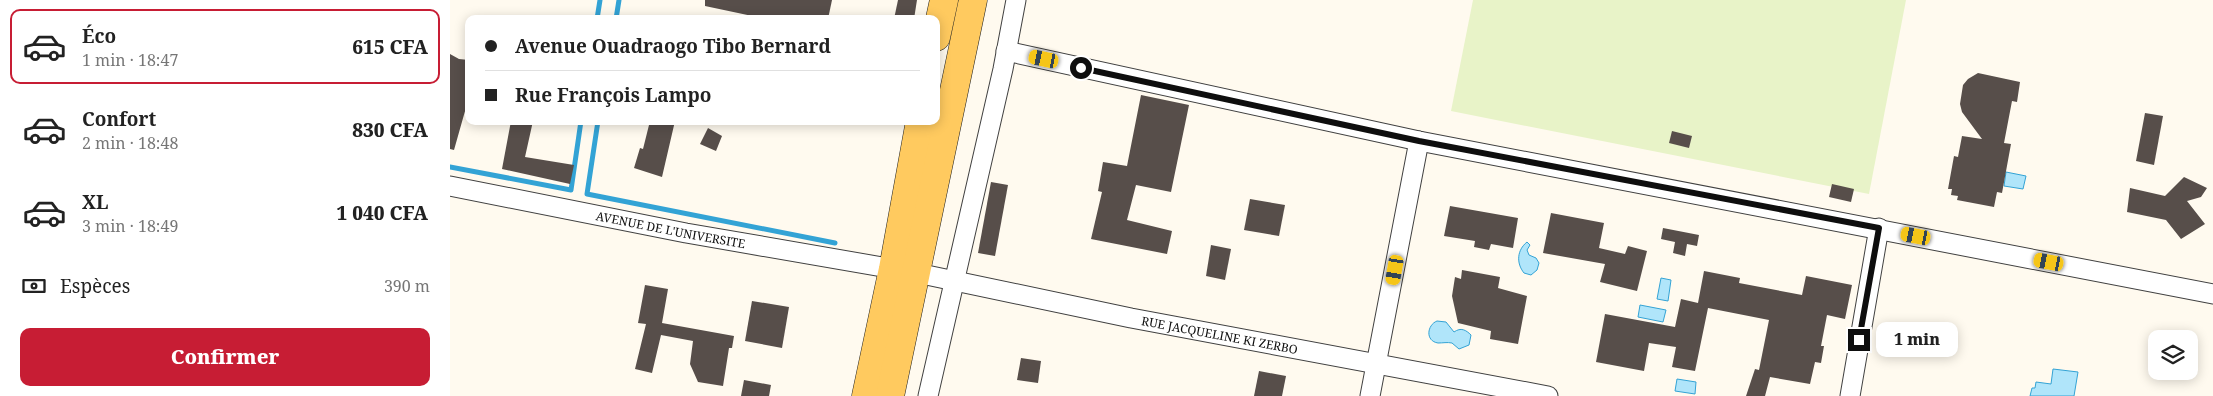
<!DOCTYPE html>
<html lang="fr">
<meta charset="utf-8">
<style>
:root{--surface:#fff;--page:#f6f6f6;--text:#222;--muted:#767676;--line:#e0e0e0;--accent:#c71d34}
body{margin:0;font-family:"Noto Serif",serif;background:var(--page);color:var(--text);height:100vh;display:flex;flex-direction:column;font-size:19px;white-space:nowrap}
*{box-sizing:border-box;margin:0}
p{font-size:16px;color:var(--muted)}
.icon{flex:none;width:28px;height:28px;fill:none;stroke:currentColor;stroke-width:2;stroke-linecap:round;stroke-linejoin:round}
.map{position:relative;flex:1;overflow:hidden}
.side{display:flex;flex-direction:column;background:var(--surface);width:450px}
.side>*{flex:none}
.top-card{position:absolute;left:15px;top:15px;width:475px;height:110px;border-radius:10px;box-shadow:0 2px 12px #0003;display:grid;align-content:center;height:110px;padding:0 20px;background:var(--surface)}
.tools{position:absolute;left:1698px;top:330px;display:grid;gap:10px}
.tools a{display:grid;place-items:center;width:50px;height:50px;border-radius:10px;background:var(--surface);box-shadow:0 2px 12px #0003;font-size:25px}
.end{position:absolute;width:22px;height:22px;margin:-11px;border:6px solid #0e0e0e;background:#fff;box-shadow:0 0 0 2px #fff}
.from{border-radius:50%}
.bubble{position:absolute;height:35px;border-radius:10px;background:var(--surface);box-shadow:0 2px 12px #0003;font-size:16px;font-weight:800;line-height:35px;text-align:center}
.car{position:absolute;width:15px;height:30px;margin:-15px -8px;border-radius:6px;box-shadow:0 0 4px 1px #0007;background:linear-gradient(#f5c518 24%,#345 0 40%,#f5c518 0 76%,#345 0 86%,#f5c518 0)}
.top-card b{display:flex;align-items:center;gap:18px;height:48px;font-size:19px}
.top-card b+b{border-top:1px solid var(--line)}
.top-card i{width:12px;height:12px;background:var(--text)}
ul{padding:9px 0 0;list-style:none}
li{display:flex;align-items:center;gap:15px;height:75px;margin:0 10px 8px;padding:0 10px;border:2px solid transparent;border-radius:10px}
li div{flex:1}
li b{display:block;font-size:19px}
li em{font-style:normal;font-weight:800}
li.on{border-color:var(--accent)}
li>.icon{width:45px;height:45px;stroke-width:1.5}
.pay{display:flex;align-items:center;gap:12px;height:55px;padding:0 20px;font-size:19px}
.pay p{margin-inline-start:auto}
.action{display:flex;gap:10px;margin-top:auto;padding:10px 20px}
.action a{flex:1;height:58px;border-radius:10px;background:var(--accent);color:#fff;font-size:20px;font-weight:800;line-height:58px;text-align:center}
main{display:flex;flex:1;min-height:0}
.map>svg:first-child{display:block}
</style>
<main>
<section class="side">
<ul>
<li class="on"><svg class="icon" aria-label="car" viewBox="0 0 24 24"><path d="M5 17H2v-5l4-1 3-4h7l3 4 3 1v5h-3M9 17h6M6 11h13"/><circle cx="7" cy="17" r="2"/><circle cx="17" cy="17" r="2"/></svg><div><b>Éco</b><p>1 min · 18:47</p></div><em>615 CFA</em></li>
<li><svg class="icon" aria-label="car" viewBox="0 0 24 24"><path d="M5 17H2v-5l4-1 3-4h7l3 4 3 1v5h-3M9 17h6M6 11h13"/><circle cx="7" cy="17" r="2"/><circle cx="17" cy="17" r="2"/></svg><div><b>Confort</b><p>2 min · 18:48</p></div><em>830 CFA</em></li>
<li><svg class="icon" aria-label="car" viewBox="0 0 24 24"><path d="M5 17H2v-5l4-1 3-4h7l3 4 3 1v5h-3M9 17h6M6 11h13"/><circle cx="7" cy="17" r="2"/><circle cx="17" cy="17" r="2"/></svg><div><b>XL</b><p>3 min · 18:49</p></div><em>1 040 CFA</em></li>
</ul>
<div class="pay"><svg class="icon" aria-label="cash" viewBox="0 0 24 24"><path d="M3 7h18v10H3z"/><circle cx="12" cy="12" r="2"/></svg>Espèces<p>390 m</p></div>
<div class="action"><a>Confirmer</a></div>
</section>
<div class="map">
<svg width="1763" height="396" viewBox="0 0 1763 396">
<rect width="100%" height="100%" fill="#fffaef"/>
<polygon fill="#e8f3c8" points="1023,0 1456,0 1419,194 1001,111"/>
<g fill="#b0e5fa" stroke="#33a3d5">
<polygon points="1556,172 1576,176 1573,189 1554,186"/>
<path d="M1077,242l3,3 -3,5 2,5 7,3 3,5 -2,7 -6,5 -7,-2c-8,-10 -7,-23 3,-31z"/>
<polygon points="1211,278 1221,280 1218,301 1207,299"/>
<polygon points="1190,305 1216,310 1213,322 1188,317"/>
<path d="M987,321l9,1 8,10c7,-5 12,-2 17,3l-2,10 -10,4 -7,-6c-5,-1 -9,0 -14,0 -13,-2 -11,-18 -1,-22z"/>
<polygon points="1603,369 1628,372 1624,396 1580,396 1582,388 1585,388 1586,382 1601,384"/>
<polygon points="1227,379 1246,382 1245,394 1225,391"/>
</g>
<g fill="none" stroke-linecap="round" stroke-linejoin="round">
<g stroke="#33a3d5" stroke-width="5">
<polyline points="147,19 150,0"/>
<polyline points="166,19 169,0"/>
<polyline points="148,121 137,194 385,243"/>
<polyline points="0,167 121,190 131,121"/>
</g>
</g>
<g fill="#574e4a">
<polygon points="255,0 382,0 378,19 316,19 255,6"/>
<polygon points="448,0 467,0 464,19 444,19"/>
<polygon points="0,54 9,59 19,60 19,97 4,150 0,149"/>
<polygon points="1528,73 1570,82 1567,102 1562,101 1554,143 1561,144 1552,193 1547,192 1544,207 1507,200 1508,196 1501,195 1502,189 1498,189 1504,156 1508,157 1512,136 1532,139 1512,112 1510,104 1513,85 1518,79"/>
<polygon points="691,95 739,105 721,192 686,185 677,220 722,231 717,254 641,239 652,192 648,191 653,162 677,166"/>
<polygon points="1695,113 1713,116 1704,165 1686,161"/>
<polygon points="61,121 83,121 75,157 124,165 120,184 52,169"/>
<polygon points="200,121 225,121 212,177 184,168 190,148 193,149"/>
<polygon points="258,128 272,136 266,151 250,144"/>
<polygon points="1222,131 1242,136 1239,148 1219,143"/>
<polygon points="1734,177 1757,188 1751,197 1737,201 1755,224 1731,239 1716,220 1677,212 1680,188 1715,196"/>
<polygon points="541,182 558,185 545,256 528,253"/>
<polygon points="1382,184 1404,189 1401,202 1379,197"/>
<polygon points="800,199 835,205 829,236 794,230"/>
<polygon points="1000,206 1068,218 1063,248 1041,244 1039,250 1024,247 1025,241 994,236"/>
<polygon points="1101,213 1154,223 1149,248 1175,254 1178,246 1197,251 1187,291 1150,282 1155,264 1093,253"/>
<polygon points="1213,228 1249,235 1247,246 1237,244 1235,256 1223,253 1225,242 1211,239"/>
<polygon points="761,245 781,249 775,280 756,276"/>
<polygon points="1012,270 1050,277 1048,288 1077,296 1068,344 1040,339 1041,331 1008,323 1002,296 1005,277 1011,279"/>
<polygon points="1254,271 1290,278 1289,283 1352,295 1356,276 1402,285 1395,319 1377,315 1371,346 1374,346 1371,363 1365,362 1360,384 1320,377 1315,396 1296,396 1305,369 1309,370 1319,320 1258,308 1245,371 1222,367 1226,347 1199,343 1194,371 1146,362 1155,314 1225,327 1231,299 1248,303"/>
<polygon points="195,285 218,289 212,323 284,336 282,348 279,348 273,386 248,382 240,364 243,341 211,335 202,373 185,369 196,324 188,323"/>
<polygon points="302,301 339,307 332,348 295,341"/>
<polygon points="571,358 591,361 588,383 567,380"/>
<polygon points="809,371 836,376 832,396 804,396"/>
<polygon points="294,380 321,385 319,396 291,396"/>
</g>
<g fill="none" stroke-linecap="round" stroke-linejoin="round">
<defs>
<g id="minor">
<polyline points="556,51 969,141 1763,294"/>
<path id="s1" d="M0,186l236,47 231,40 214,45 417,78"/>
<polyline points="478,396 553,69 566,0"/>
<polyline points="920,396 969,141"/>
<polyline points="1400,396 1429,228"/>
</g>
<g id="primary">
<polyline points="486,37 494,0"/>
<polyline points="416,396 443,269 470,121"/>
<polyline points="440,396 523,0"/>
</g>
</defs>
<use href="#minor" stroke="#414141" stroke-width="21"/>
<use href="#primary" stroke="#1f1f1f" stroke-width="29"/>
<use href="#minor" stroke="#fff" stroke-width="19"/>
<use href="#primary" stroke="#ffca5f" stroke-width="28"/>
</g>
<g fill="none" stroke-linecap="round" stroke-linejoin="round">
<polyline stroke="#0e0e0e" stroke-width="6" points="631,68 969,141 1429,228 1409,340"/>
</g>
<g text-anchor="middle" dominant-baseline="central" stroke-width="5" stroke-linejoin="round" paint-order="stroke">
<g font-size="12" fill="#0e0e0e" stroke="#fff">
<text stroke="none"><textPath href="#s1" startOffset="225">AVENUE DE L'UNIVERSITE</textPath></text>
<text stroke="none"><textPath href="#s1" startOffset="784">RUE JACQUELINE KI ZERBO</textPath></text>
</g>
</g>
</svg>
<div class="tools">
<a><svg class="icon" aria-label="layers" viewBox="0 0 24 24"><path d="M12 4l9 5-9 5-9-5zM3 14l9 5 9-5"/></svg></a>
</div>
<i class="end from" style="left:631px;top:68px"></i>
<i class="end" style="left:1409px;top:340px"></i>
<div class="bubble" style="left:1426px;top:322px;width:82px">1 min</div>
<i class="car" style="left:594px;top:59px;rotate:282deg"></i>
<i class="car" style="left:1466px;top:236px;rotate:281deg"></i>
<i class="car" style="left:1599px;top:262px;rotate:281deg"></i>
<i class="car" style="left:945px;top:270px;rotate:190deg"></i>
<div class="top-card">
<b><i class="from"></i>Avenue Ouadraogo Tibo Bernard</b>
<b><i></i>Rue François Lampo</b>
</div>
</div>
</main>
